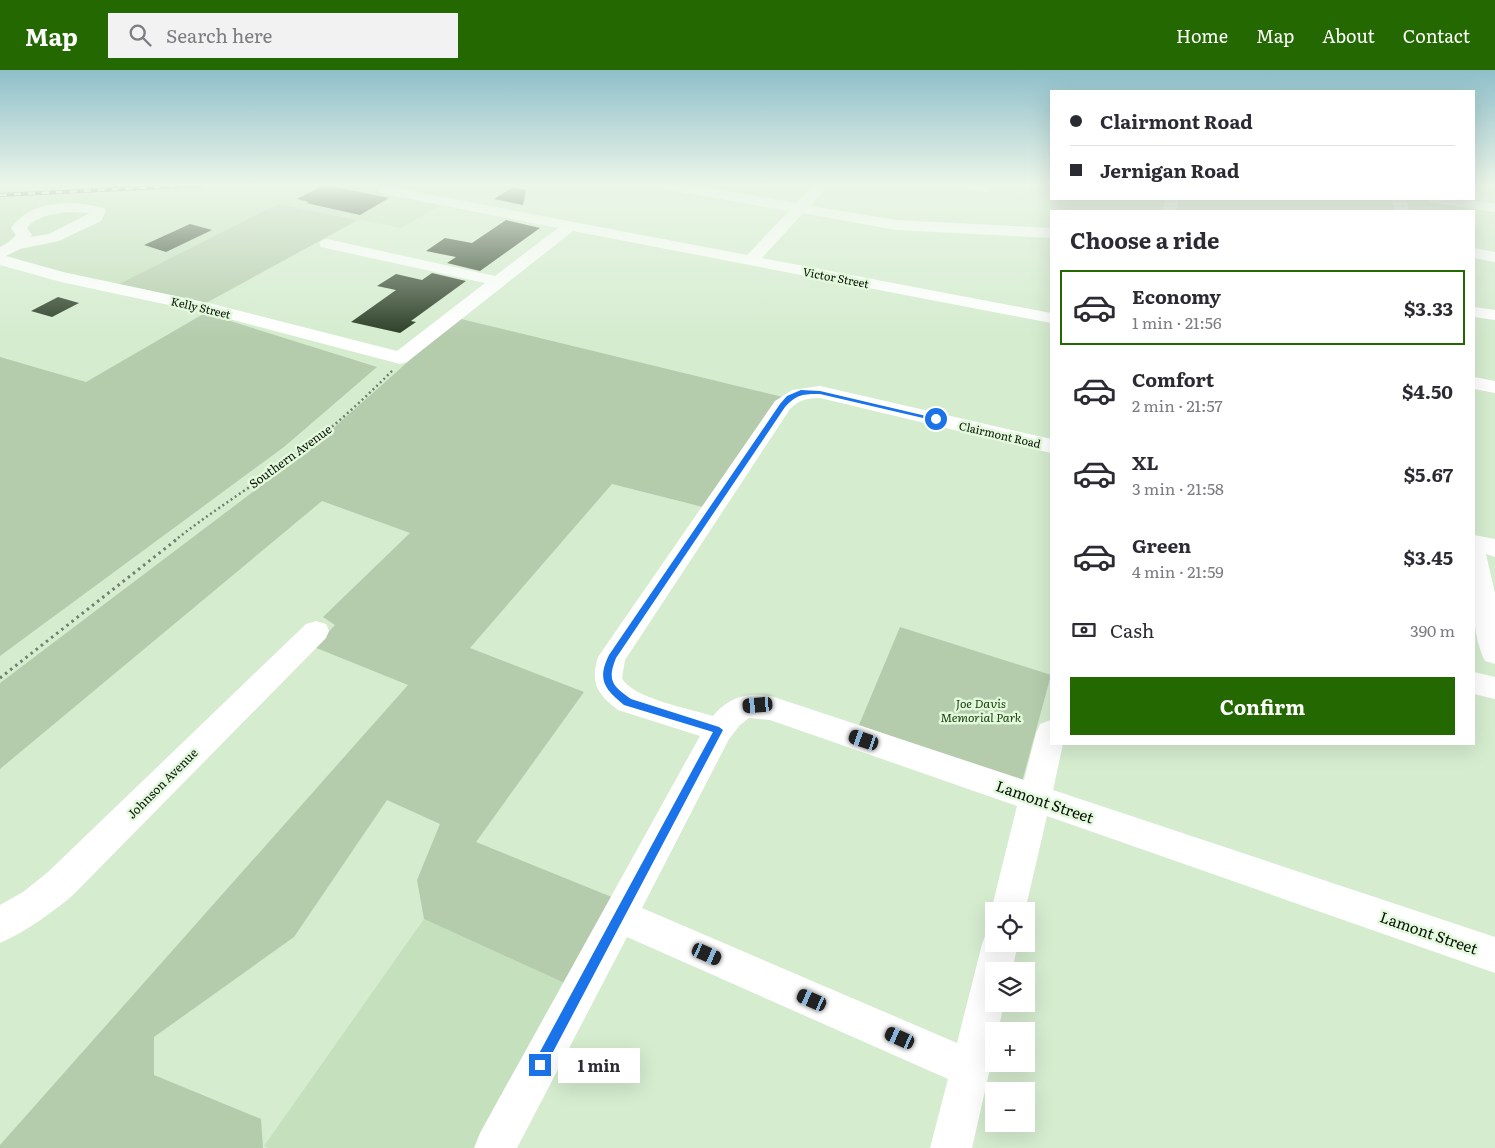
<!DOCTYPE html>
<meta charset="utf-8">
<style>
:root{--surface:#fff;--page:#f2f2f3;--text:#2b2b33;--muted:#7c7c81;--line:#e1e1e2;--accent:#236800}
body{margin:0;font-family:Literata,serif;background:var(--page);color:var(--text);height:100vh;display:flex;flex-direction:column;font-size:19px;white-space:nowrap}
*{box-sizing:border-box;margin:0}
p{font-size:16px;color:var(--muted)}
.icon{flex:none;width:28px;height:28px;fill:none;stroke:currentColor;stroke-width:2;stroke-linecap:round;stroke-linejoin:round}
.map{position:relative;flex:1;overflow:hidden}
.panel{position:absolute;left:1050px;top:140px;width:425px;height:535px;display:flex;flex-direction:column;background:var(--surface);border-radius:0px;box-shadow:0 5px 20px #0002}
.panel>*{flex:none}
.banner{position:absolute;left:1050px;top:20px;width:425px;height:110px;border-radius:0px;box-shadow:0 5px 20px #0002;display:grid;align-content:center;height:110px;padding:0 20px;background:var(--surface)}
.controls{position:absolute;left:985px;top:832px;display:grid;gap:10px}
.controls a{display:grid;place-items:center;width:50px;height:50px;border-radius:0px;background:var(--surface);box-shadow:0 5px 20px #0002;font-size:25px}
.end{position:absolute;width:22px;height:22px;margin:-11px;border:6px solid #1a73e8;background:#fff;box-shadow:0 0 0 2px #fff}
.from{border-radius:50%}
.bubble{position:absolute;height:35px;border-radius:0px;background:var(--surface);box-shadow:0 5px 20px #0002;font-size:16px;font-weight:700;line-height:35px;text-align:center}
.car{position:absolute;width:15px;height:30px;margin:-15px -8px;border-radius:6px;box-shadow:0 0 4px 1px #0007;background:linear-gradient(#222 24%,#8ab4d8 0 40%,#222 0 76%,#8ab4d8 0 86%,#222 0)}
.banner b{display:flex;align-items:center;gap:18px;height:48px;font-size:19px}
.banner b+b{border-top:1px solid var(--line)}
.banner i{width:12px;height:12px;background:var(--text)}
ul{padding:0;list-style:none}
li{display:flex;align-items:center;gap:15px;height:75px;margin:0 10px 8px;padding:0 10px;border:2px solid transparent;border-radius:0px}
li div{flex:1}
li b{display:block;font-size:19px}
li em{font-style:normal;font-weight:700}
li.selected{border-color:var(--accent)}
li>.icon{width:45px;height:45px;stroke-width:1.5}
h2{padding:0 20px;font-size:22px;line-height:60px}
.pay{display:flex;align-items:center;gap:12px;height:55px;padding:0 20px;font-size:19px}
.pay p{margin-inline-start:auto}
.button{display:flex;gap:10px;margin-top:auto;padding:10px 20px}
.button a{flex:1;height:58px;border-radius:0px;background:var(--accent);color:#fff;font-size:20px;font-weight:700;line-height:58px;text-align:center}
header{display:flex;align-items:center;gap:30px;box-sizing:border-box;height:70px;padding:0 25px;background:var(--accent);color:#fff}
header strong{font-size:24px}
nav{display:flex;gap:28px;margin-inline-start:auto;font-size:18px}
.search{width:350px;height:45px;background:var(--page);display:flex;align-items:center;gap:12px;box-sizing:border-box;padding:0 18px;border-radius:0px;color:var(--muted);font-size:19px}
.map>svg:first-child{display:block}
</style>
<header>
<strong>Map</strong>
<div class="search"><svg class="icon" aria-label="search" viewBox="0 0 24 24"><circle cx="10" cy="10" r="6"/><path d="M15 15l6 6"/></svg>Search here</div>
<nav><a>Home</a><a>Map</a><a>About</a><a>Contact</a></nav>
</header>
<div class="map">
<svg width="1495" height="1078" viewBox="0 0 1495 1078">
<rect width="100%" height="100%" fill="#d5eccf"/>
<g fill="#c5e0bd">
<polygon points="253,115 383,115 381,120 444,133 401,158 278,134 119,214 69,204 0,185 0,128"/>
<polygon points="424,849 571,916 484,1078 268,1078 264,1076"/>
</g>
<g fill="#b4ccac">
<polygon points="278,134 358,150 206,233 119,214"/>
<polygon points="205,243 377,297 284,377 0,586 0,287 86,312"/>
<polygon points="457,248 783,327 707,438 612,414 470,578 584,622 476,772 619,830 571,916 424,849 417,810 440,754 387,730 294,867 154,967 154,1005 261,1049 263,1078 0,1078 0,1075 408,615 314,577 335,555 323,547 410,463 322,431 0,699 0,613 311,378"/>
<polygon points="900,557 1051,605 1022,712 859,655"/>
</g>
<g fill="#2c3e27">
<polygon points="324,115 327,115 389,128 360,145 306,133 309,132 297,129"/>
<polygon points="513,117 526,120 523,135 494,129"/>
<polygon points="506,150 540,158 480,201 447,193 456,187 426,181 445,168 472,173"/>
<polygon points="190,154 212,160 166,182 144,175"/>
<polygon points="432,203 466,211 411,251 416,252 400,263 351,252 396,220 377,216 396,204 422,210"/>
<polygon points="58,227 79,233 52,247 31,241"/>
</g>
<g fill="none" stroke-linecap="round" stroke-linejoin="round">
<path stroke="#71806d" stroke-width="2.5" stroke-dasharray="2 3" stroke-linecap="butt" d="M174,471c42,-33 88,-61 131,-93 31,-23 60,-50 88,-78"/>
<polyline stroke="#71806d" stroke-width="3" stroke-dasharray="2.5 4" stroke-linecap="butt" points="0,608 176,470"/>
<g fill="#fff" fill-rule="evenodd">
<path d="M657,115h34l105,18 18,-18h15l-19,21 86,14 155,8v10l-155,-8 -93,-17 -41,45 289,55v10l-478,-92 -166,131 -7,2 -189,-50 -150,-32 -61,-17v-18l9,-5 7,-7 -5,-7c20,-29 63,-28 93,-20l2,3 -5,10 -42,20 -39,8 -14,7 57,16 150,32 184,47 88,-68 -164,-36 -2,-3 2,-3 6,-2 168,37 63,-48 -173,-34 -5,-1 -2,-3 2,-3 5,-1 362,69 42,-44 -125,-22zM68,142l22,1 -41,21 -19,3 2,-2 -5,-7c9,-12 26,-14 41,-16z"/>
<polygon points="962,115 989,115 991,118 989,121 984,122 964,118"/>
<polygon points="1165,129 1179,129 1176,141 1162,141"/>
<polygon points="1392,129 1406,129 1409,141 1395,141"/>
<polygon points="1428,129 1463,129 1495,134 1495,142 1435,133 1430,132"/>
<polygon points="1474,178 1495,182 1495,192 1474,188"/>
<polygon points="1474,237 1495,240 1495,250 1474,247"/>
<polygon points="1474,307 1495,311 1495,323 1474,319"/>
<path d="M820,316l231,53v14l-231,-55c-13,0 -21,2 -30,11l-165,251 -3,18c9,20 69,31 91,38 15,-19 35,-24 58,-20l253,84 12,-47 4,-9 11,-4v24h12l-10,46 442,147v36l-448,-157 -22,95h-31v8l-3,-8 26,-105 -247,-86 -21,-2 -9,7 -11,14 -87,169 315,135 25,-99 5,-13 7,-2v15h24l-6,27h-18v33h10l-6,27h-4v20l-22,97h-42l18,-69 -321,-142 -110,211h-43l6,-15 220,-397 -82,-26c-21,-15 -28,-28 -20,-53l177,-256 17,-11z"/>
<path d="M1474,465l21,4v18l-9,-3 9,39v71l-10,-3c-16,-30 -13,-93 -11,-126z"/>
<path d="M316,551l10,3 3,7 -3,7 -254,258c-22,18 -45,35 -72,47v-38l23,-13 25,-20 258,-248z"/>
<polygon points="1474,602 1495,607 1495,629 1474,624"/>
</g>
<defs>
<polyline id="rail" points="0,125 202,115"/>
</defs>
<use href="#rail" stroke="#232c21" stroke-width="4"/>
<use href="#rail" stroke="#e2f9dc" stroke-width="2.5" stroke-dasharray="7" stroke-linecap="butt"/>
</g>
<linearGradient id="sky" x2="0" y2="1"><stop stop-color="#8ebfca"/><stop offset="0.43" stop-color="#ecf6e9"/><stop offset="1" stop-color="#ecf6e9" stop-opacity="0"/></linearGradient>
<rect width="1495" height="266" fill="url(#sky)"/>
<path fill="#1a73e8" d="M801,320l19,1 119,28 -3,2 -116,-27c-17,0 -23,0 -35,13l-169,251c-9,22 -4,28 15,41l88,28 4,3 -179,339 -4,2 -5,-2 -1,-4 1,-4 178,-329 -89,-27c-20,-16 -27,-26 -15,-50l171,-251 7,-8z"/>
<g text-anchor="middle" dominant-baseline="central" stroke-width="5" stroke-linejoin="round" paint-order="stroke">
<g font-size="11" fill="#080f06" stroke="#e2f9dc">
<text transform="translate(836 207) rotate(11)">Victor Street</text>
<text transform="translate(201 237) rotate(13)">Kelly Street</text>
<text transform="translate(1000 364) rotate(13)">Clairmont Road</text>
</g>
<g font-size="12" fill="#080f06" stroke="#e2f9dc">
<text transform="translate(290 386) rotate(-36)">Southern Avenue</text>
<text transform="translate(162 713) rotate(-45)">Johnson Avenue</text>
</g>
<g font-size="12" font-style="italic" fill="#1b400d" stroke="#e2f9dc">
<text x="981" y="633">Joe Davis<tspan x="981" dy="14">Memorial Park</tspan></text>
</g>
<g font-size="15" fill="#080f06" stroke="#e2f9dc">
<text transform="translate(1045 731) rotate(19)">Lamont Street</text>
<text transform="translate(1429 862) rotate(19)">Lamont Street</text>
</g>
</g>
</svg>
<div class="controls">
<a><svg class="icon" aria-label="locate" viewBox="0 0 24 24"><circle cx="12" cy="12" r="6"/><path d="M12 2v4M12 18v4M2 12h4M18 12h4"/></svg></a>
<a><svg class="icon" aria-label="layers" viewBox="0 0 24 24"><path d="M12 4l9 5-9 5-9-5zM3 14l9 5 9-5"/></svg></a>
<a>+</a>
<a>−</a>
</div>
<i class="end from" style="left:936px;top:349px"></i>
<i class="end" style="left:540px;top:995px"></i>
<div class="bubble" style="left:558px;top:978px;width:82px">1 min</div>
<i class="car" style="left:758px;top:635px;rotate:265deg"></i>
<i class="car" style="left:864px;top:670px;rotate:289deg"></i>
<i class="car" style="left:707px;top:884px;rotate:114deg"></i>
<i class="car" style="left:812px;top:930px;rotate:294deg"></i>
<i class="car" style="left:900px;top:968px;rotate:294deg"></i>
<div class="banner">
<b><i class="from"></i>Clairmont Road</b>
<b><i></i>Jernigan Road</b>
</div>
<section class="panel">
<h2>Choose a ride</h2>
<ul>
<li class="selected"><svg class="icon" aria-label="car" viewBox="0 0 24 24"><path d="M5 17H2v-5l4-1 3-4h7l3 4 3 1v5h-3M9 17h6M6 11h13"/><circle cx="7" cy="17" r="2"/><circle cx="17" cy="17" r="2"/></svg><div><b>Economy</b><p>1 min · 21:56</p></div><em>$3.33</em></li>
<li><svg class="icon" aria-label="car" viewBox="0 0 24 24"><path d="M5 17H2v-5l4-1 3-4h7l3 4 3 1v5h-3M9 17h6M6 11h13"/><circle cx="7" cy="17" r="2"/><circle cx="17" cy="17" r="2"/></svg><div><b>Comfort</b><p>2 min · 21:57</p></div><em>$4.50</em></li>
<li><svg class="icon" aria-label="car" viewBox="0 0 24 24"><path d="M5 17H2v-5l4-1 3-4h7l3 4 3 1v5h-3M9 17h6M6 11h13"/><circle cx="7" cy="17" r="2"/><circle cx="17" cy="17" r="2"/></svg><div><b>XL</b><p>3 min · 21:58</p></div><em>$5.67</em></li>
<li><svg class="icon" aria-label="car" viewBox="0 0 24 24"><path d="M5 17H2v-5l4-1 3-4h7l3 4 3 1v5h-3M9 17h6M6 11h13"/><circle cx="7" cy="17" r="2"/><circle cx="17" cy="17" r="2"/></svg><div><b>Green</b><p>4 min · 21:59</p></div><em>$3.45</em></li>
</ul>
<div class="pay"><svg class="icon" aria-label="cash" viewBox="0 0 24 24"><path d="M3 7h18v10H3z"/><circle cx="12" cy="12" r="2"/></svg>Cash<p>390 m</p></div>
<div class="button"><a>Confirm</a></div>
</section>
</div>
